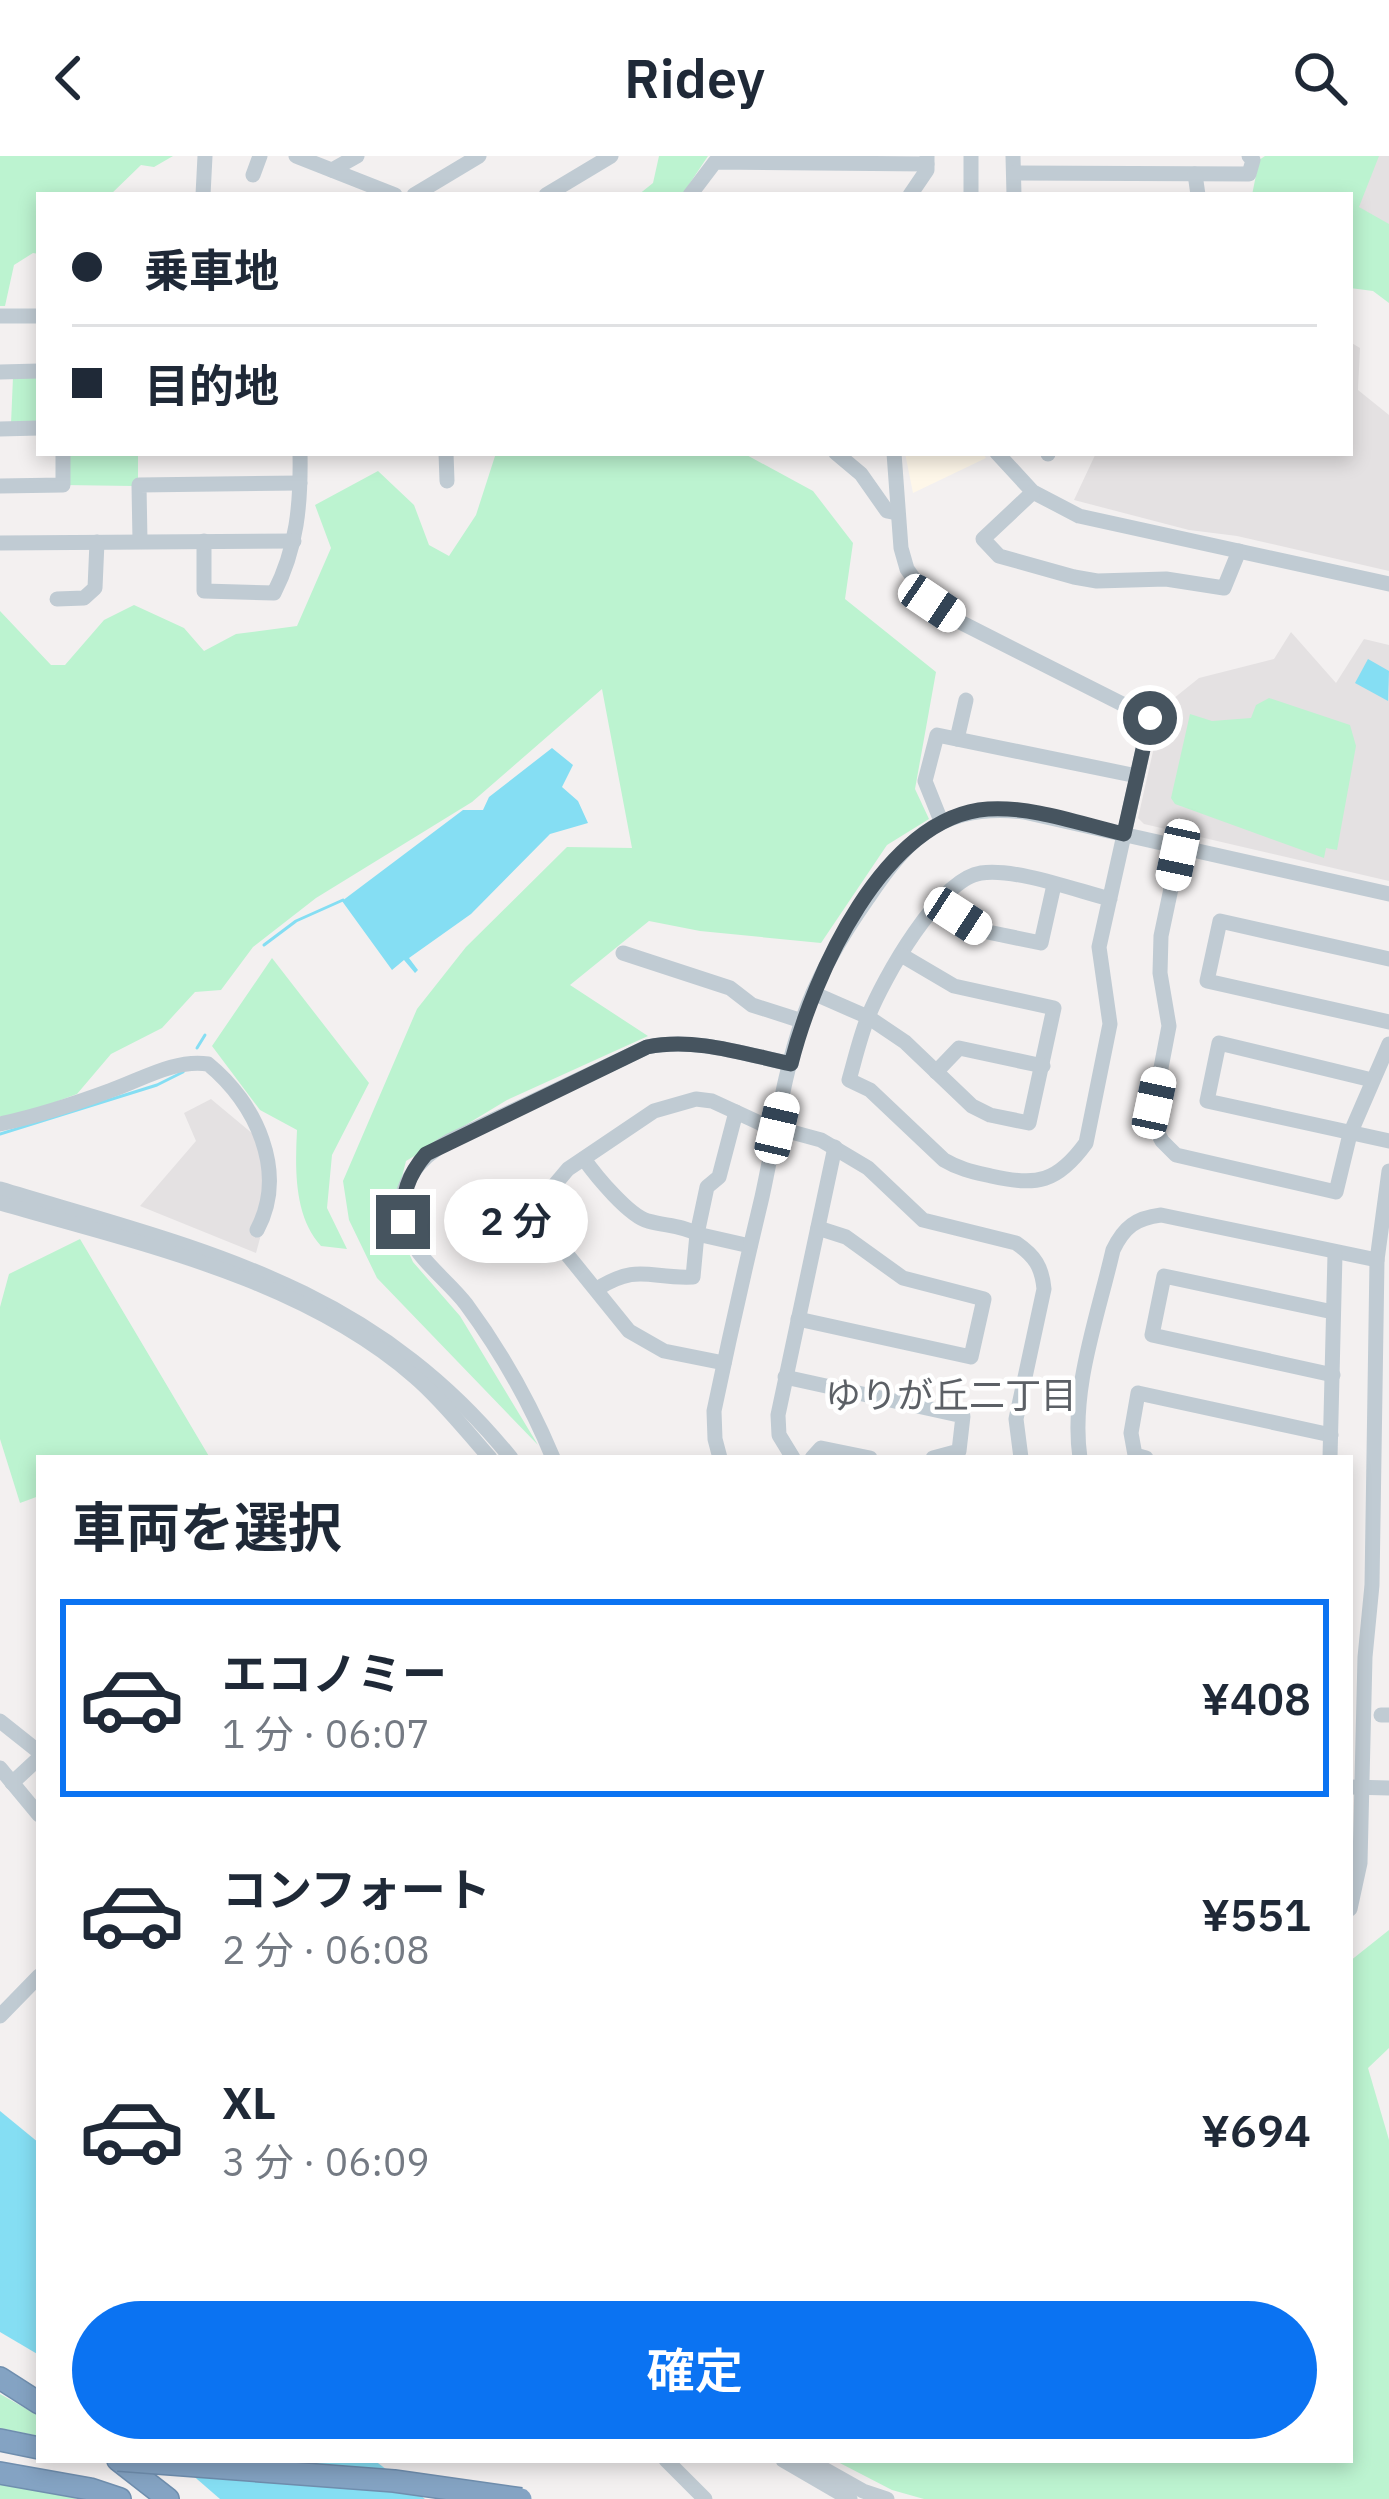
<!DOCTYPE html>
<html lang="ja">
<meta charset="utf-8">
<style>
:root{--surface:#fff;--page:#f2f2f3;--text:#1f2937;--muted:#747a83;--line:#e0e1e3;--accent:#0b73f2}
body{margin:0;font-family:"IBM Plex Sans","Noto Sans JP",sans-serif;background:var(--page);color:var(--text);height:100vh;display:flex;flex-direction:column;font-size:45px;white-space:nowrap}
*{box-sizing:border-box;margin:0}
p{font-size:39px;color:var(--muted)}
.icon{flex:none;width:66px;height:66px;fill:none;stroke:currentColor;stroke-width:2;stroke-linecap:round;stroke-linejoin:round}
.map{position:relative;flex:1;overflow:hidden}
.details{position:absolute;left:36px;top:1299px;width:1317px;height:1008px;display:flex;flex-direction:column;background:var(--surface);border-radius:0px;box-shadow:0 6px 18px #0003}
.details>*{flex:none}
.guide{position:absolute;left:36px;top:36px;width:1317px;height:264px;border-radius:0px;box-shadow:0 6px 18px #0003;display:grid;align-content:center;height:264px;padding:0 36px;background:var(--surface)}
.end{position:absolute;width:54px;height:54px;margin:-27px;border:15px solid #46545f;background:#fff;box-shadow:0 0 0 6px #fff}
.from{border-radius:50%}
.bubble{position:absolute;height:84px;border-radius:42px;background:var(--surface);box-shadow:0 6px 18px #0003;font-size:39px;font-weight:600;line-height:84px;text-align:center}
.car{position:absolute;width:36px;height:72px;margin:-36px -18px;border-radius:15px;box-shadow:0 0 9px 3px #0007;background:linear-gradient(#fff 24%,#345 0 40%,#fff 0 76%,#345 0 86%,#fff 0)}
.guide b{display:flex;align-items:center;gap:42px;height:114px;font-size:45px}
.guide b+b{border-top:3px solid var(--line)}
.guide i{width:30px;height:30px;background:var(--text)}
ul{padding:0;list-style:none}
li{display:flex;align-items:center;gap:36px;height:198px;margin:0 24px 18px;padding:0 12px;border:6px solid transparent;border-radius:0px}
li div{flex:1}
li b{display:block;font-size:45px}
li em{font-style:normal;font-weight:600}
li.on{border-color:var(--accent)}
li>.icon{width:108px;height:108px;stroke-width:1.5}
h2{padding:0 36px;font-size:54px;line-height:144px}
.primary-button{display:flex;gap:24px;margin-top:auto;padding:24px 36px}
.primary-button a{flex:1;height:138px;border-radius:72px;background:var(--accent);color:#fff;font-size:48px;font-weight:600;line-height:138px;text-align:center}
header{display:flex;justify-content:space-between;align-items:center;height:156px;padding:0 36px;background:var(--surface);font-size:54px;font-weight:600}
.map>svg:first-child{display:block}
</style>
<header><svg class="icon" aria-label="back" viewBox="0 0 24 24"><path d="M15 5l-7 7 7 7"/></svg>Ridey<svg class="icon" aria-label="search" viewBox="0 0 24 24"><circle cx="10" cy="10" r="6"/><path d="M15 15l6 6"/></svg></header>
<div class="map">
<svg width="1389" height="2343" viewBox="0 0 1389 2343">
<rect width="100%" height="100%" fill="#f3f0f0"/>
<polygon fill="#fef7e9" points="905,297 983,297 986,302 913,337"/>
<g fill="#e4e1e2">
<polygon points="1346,0 1389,0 1389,87 1350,70 1350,39 1343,39"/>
<polygon points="1350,186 1360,192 1358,234 1389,259 1389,415 1237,380 1189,374 1074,344 1096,297 1350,297"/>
<polygon points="1291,476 1336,527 1364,483 1389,489 1389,725 1144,668 1138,662 1163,551 1199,522 1274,503"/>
<polygon points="211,943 259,983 269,1049 256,1097 140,1050 196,985 184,957"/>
</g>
<g fill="#bcf3d0">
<polygon points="0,0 173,0 154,11 141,9 110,39 39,39 39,98 33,97 14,109 5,150 0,150"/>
<polygon points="659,0 708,0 682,39 638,39 653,27"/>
<polygon points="1265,0 1379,0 1359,51 1389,68 1389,147 1373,135 1350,132 1350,39 1252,39 1259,4"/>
<polygon points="13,221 39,221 39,268 11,268"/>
<polygon points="68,297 138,297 138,325 134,330 63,329"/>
<polygon points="496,297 743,297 813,335 853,387 845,443 936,516 915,633 929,663 887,689 821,787 700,775 649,765 570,829 648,880 507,944 406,1005 392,1060 413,1106 460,1160 538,1289 377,1122 349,1064 343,1025 417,853 466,791 567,691 632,692 602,533 472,646 316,742 253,791 221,834 195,836 162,872 111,898 77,938 15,961 0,960 0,455 51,509 65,509 104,464 134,449 184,472 204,495 236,478 297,470 331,392 315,349 378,315 414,349 429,389 449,400 476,359"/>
<polygon points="1269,542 1350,569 1356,590 1337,694 1326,692 1324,702 1175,648 1171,642 1190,558 1212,565 1251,562 1256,549"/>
<path d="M272,802l97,125 -37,72 -5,53 20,41 -26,-3c-27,-30 -26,-76 -24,-116l-37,-20 -48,-64z"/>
<polygon points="80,1083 210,1302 39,1302 39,1340 20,1347 0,1283 0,1151 9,1118"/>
<polygon points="1389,1774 1389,1892 1368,1912 1389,1984 1389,2343 924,2343 892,2334 834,2304 1350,2304 1350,1805"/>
<polygon points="0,2238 39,2260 39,2280 0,2272"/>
<polygon points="0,2327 79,2343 0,2343"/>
</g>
<g fill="#85def3">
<polygon points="1368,503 1389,515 1388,545 1355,527"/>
<polygon points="552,592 573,609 562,631 578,645 588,667 550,678 471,758 409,802 418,814 415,817 404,804 392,814 342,745 463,654 483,654 489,641"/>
<polygon points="0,1955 39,1987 39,2199 0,2176"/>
<polygon points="175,2304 374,2304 425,2343 220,2343"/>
</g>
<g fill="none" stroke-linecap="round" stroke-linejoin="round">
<g stroke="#85def3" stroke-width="3">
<polyline points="264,789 296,765 343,744"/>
<polyline points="197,892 205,879"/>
<polyline points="0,978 157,929 183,916"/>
</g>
<defs>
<g id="highway">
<polyline points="0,2222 39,2247"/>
<polyline points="0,2284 39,2292"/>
<polyline points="118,2304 168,2343"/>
<polyline points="0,2317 90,2333 120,2343"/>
</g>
</defs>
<use href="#highway" stroke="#6f8eae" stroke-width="24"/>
<g stroke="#c0cbd3" stroke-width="15">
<polyline points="296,0 395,39"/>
<polyline points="971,0 971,39"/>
<polyline points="1013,0 1014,39"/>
<polyline points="332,14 357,0"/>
<polyline points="1014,17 1249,18 1253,4 1249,0"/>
<polyline points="1195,18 1198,39"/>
<polyline points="253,19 260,0"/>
<polyline points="203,39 205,0"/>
<polyline points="414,39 479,0"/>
<polyline points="546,39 611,0"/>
<polyline points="690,39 715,6 927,8"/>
<polyline points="910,39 927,14 927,0"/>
<polyline points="0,160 39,160"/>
<polyline points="0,216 39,215"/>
<polyline points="0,273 39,272"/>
<polyline points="446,297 447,325"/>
<polyline points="836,297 861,318 887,355 897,357"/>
<path d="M894,297l7,95 6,21 24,34 31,20 188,95 -51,229 11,77 -24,119c-29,40 -49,43 -95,33 -17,-4 -32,-7 -47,-16l-74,-70 -21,-10c6,-21 11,-43 19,-63 15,-38 71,-138 113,-144 35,-5 94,17 129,26"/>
<polyline points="997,297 1033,336 1079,360 1389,428"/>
<polyline points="1048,298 1048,297"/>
<polyline points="0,330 63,329 63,297"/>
<polyline points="1033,336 983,383 999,400 1074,421 1097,425 1166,423 1224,432 1239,395"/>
<polyline points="140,385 139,329 300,327"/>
<path d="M204,385v50l70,2c23,-45 27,-89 26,-140"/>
<polyline points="0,387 294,385"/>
<polyline points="57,443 84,442 95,432 97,386"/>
<polyline points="957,583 966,544"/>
<polyline points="941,665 925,625 937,579 1137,620"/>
<polyline points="1180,690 1161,780 1160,817 1169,870 1151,964 1162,985 1176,999 1336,1036 1350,978 1389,888"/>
<polyline points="937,747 978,774 1041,787 1054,729"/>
<polyline points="623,797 730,832 752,849 802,865"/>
<polyline points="1389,803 1220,765 1207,825 1389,866"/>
<polyline points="813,837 868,861 905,886 972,950 990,959 1029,967 1054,852 954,830 903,800"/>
<polyline points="936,916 959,892 1043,910"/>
<polyline points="1372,924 1219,887 1207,945 1389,985"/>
<path d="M0,968c37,-8 74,-20 109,-33 32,-11 65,-32 99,-27 48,39 80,108 49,166"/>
<path d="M584,1003c12,17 45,57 64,62 17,5 34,4 49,13l10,-47 12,-10 17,-65"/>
<path d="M0,1033c202,61 371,96 511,269"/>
<path d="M0,1047c141,41 301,75 415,174 28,24 51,54 75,81"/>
<path d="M597,1133c41,-26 52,-10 96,-12l4,-43 53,12"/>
<polyline points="798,1163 971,1201 984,1143 903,1122 846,1081 818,1072"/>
<path d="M724,1207l-60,-12 -35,-20 -72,-89 -8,-17 -2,-20 5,-17 16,-19 86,-58 42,-12 16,2 50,23 59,16 47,28 55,52 93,23c19,13 26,24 28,46l-28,130 5,39"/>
<polyline points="1333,1219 1152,1179 1164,1120 1333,1156"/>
<polyline points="785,1221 963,1260 959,1295 933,1302"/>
<path d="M553,1302c-22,-53 -53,-108 -87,-154 -20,-26 -54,-48 -62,-81 -10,-37 15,-65 45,-82l198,-94c48,-10 97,7 144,17"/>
<path d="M720,1302l-5,-19 -1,-28c15,-72 31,-143 48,-214 13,-59 21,-122 41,-179 15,-43 39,-83 65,-120 42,-63 76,-95 156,-86l365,82"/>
<polyline points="793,1302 779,1279 778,1259 835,991"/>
<polyline points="812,1302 821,1292 870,1302"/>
<path d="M1080,1302c-10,-68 18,-142 33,-208 11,-23 23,-32 48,-35l216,45"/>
<polyline points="1146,1302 1135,1299 1131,1277 1138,1237 1331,1279"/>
<polyline points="1330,1302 1335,1098"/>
<polyline points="1381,1559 1389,1559"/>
<polyline points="0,1565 39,1596"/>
<polyline points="0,1612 39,1659"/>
<polyline points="12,1627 39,1602"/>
<polyline points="1350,1631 1389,1632"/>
<polyline points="1350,1753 1360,1707 1365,1501 1372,1429 1377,1104 1389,1015"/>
<polyline points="0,1860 39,1820"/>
<polyline points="666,2304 705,2343"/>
<polyline points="783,2304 850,2343"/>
<polyline points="808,2304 863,2335 887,2343"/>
</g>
<use href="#highway" stroke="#84a3c3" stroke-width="21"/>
<defs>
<polyline id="highway-bridge" points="118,2304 394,2325 521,2343"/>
</defs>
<use href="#highway-bridge" stroke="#6f8eae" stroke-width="24" stroke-linecap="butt"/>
<use href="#highway-bridge" stroke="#84a3c3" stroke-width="21"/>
</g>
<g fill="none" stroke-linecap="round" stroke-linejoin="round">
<path stroke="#46545f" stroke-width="15" d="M403,1066c-1,-28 5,-47 23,-68l221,-107c48,-10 97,7 144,17 22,-88 93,-248 197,-255 44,-3 93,15 136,25l26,-116"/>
</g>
<g text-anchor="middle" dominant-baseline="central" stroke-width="9" stroke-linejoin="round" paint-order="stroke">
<g font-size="36" fill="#5c6066" stroke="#fff">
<text x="951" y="1238">ゆりが丘二丁目</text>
</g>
</g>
</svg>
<i class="end from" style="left:1150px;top:562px"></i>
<i class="end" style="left:403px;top:1066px"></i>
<div class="bubble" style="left:444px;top:1023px;width:144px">2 分</div>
<i class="car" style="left:932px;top:447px;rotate:124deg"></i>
<i class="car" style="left:1178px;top:699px;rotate:192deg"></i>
<i class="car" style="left:958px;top:760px;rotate:123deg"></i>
<i class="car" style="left:1154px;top:947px;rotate:12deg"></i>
<i class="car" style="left:777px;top:972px;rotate:13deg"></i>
<div class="guide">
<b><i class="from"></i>乗車地</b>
<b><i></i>目的地</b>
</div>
<section class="details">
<h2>車両を選択</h2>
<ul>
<li class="on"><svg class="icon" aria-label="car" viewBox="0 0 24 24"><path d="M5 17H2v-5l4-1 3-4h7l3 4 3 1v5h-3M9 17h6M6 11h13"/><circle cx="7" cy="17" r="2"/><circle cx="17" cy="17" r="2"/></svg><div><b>エコノミー</b><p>1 分 · 06:07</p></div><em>¥408</em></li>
<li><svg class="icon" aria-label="car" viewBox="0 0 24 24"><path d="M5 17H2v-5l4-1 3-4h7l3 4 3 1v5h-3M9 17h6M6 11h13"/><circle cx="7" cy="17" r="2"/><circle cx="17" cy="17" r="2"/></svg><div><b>コンフォート</b><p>2 分 · 06:08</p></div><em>¥551</em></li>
<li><svg class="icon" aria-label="car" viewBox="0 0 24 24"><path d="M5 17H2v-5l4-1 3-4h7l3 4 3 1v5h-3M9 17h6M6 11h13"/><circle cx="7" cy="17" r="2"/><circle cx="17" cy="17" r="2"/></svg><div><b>XL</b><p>3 分 · 06:09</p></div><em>¥694</em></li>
</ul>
<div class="primary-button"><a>確定</a></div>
</section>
</div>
